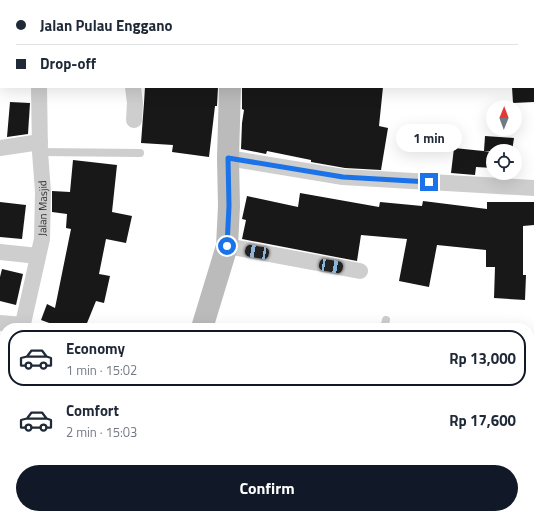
<!DOCTYPE html>
<meta charset="utf-8">
<style>
:root{--surface:#fff;--page:#f2f2f3;--text:#1f2937;--muted:#747a83;--line:#e0e1e3;--accent:#111827}
body{margin:0;font-family:"Titillium Web",sans-serif;background:var(--page);color:var(--text);height:100vh;display:flex;flex-direction:column;font-size:15px;white-space:nowrap}
*{box-sizing:border-box;margin:0}
p{font-size:13px;color:var(--muted)}
.icon{flex:none;width:22px;height:22px;fill:none;stroke:currentColor;stroke-width:2;stroke-linecap:round;stroke-linejoin:round}
.map{position:relative;flex:1;overflow:hidden}
.sheet{position:absolute;left:0px;top:323px;width:534px;height:196px;display:flex;flex-direction:column;background:var(--surface);border-radius:16px 16px 0 0;box-shadow:0 4px 16px #0002}
.sheet>*{flex:none}
.top-card{position:absolute;left:0px;top:0px;width:534px;height:88px;box-shadow:0 4px 16px #0002;display:grid;align-content:center;height:88px;padding:0 16px;background:var(--surface)}
.needle{width:26px;rotate:1deg}
.controls{position:absolute;left:486px;top:100px;display:grid;gap:8px}
.controls a{display:grid;place-items:center;width:36px;height:36px;border-radius:50%;background:var(--surface);box-shadow:0 4px 16px #0002;font-size:20px}
.end{position:absolute;width:18px;height:18px;margin:-9px;border:5px solid #1a73e8;background:#fff;box-shadow:0 0 0 2px #fff}
.from{border-radius:50%}
.bubble{position:absolute;height:28px;border-radius:14px;background:var(--surface);box-shadow:0 4px 16px #0002;font-size:13px;font-weight:700;line-height:28px;text-align:center}
.car{position:absolute;width:12px;height:24px;margin:-12px -6px;border-radius:5px;box-shadow:0 0 3px 1px #0007;background:linear-gradient(#222 24%,#8ab4d8 0 40%,#222 0 76%,#8ab4d8 0 86%,#222 0)}
.top-card b{display:flex;align-items:center;gap:14px;height:38px;font-size:15px}
.top-card b+b{border-top:1px solid var(--line)}
.top-card i{width:10px;height:10px;background:var(--text)}
ul{padding:7px 0 0;list-style:none}
li{display:flex;align-items:center;gap:12px;height:56px;margin:0 8px 6px;padding:0 8px;border:2px solid transparent;border-radius:16px}
li div{flex:1}
li b{display:block;font-size:15px}
li em{font-style:normal;font-weight:700}
li.current{border-color:var(--accent)}
li>.icon{width:36px;height:36px;stroke-width:1.5}
.primary-button{display:flex;gap:8px;margin-top:auto;padding:8px 16px}
.primary-button a{flex:1;height:46px;border-radius:24px;background:var(--accent);color:#fff;font-size:16px;font-weight:700;line-height:46px;text-align:center}
.map>svg:first-child{display:block}
</style>
<div class="map">
<svg width="534" height="519" viewBox="0 0 534 519">
<rect width="100%" height="100%" fill="#fff"/>
<g fill="#181818">
<polygon points="145,87 218,87 217,106 215,106 209,157 172,152 173,145 141,143 144,103"/>
<polygon points="242,87 383,87 379,126 388,128 381,170 345,168 311,162 311,160 267,151 266,154 241,149 242,123 244,110 242,109"/>
<polygon points="512,87 534,87 534,102 513,103"/>
<polygon points="10,102 30,103 28,134 7,137"/>
<polygon points="485,136 514,138 512,151 484,151"/>
<polygon points="454,148 493,152 493,168 476,167 475,175 451,173"/>
<polygon points="73,160 117,165 112,212 132,216 126,243 106,239 99,274 110,276 104,303 96,301 85,328 63,328 41,320 47,304 55,308 71,229 66,228 67,214 52,212 52,191 70,192"/>
<polygon points="300,193 379,207 380,202 422,206 423,201 487,209 487,202 534,202 534,225 523,226 523,275 526,275 525,300 494,298 495,267 486,267 486,250 437,245 429,287 399,281 407,239 361,235 357,261 242,239 246,220 242,219 247,196 298,207"/>
<polygon points="0,202 26,205 22,239 0,237"/>
<polygon points="2,269 23,274 16,305 0,301 0,277"/>
</g>
<g fill="none" stroke-linecap="round" stroke-linejoin="round">
<g stroke="#cecece" stroke-width="8">
<polyline points="40,152 140,153"/>
<polyline points="384,328 386,320"/>
</g>
<g stroke="#cecece" stroke-width="16">
<polyline points="46,1 46,0"/>
<polyline points="133,87 135,103 134,120"/>
<polyline points="0,148 40,142"/>
<polyline points="228,158 343,177 534,188"/>
<polyline points="227,246 360,271"/>
<polyline points="0,252 38,256"/>
<polyline points="0,323 23,325"/>
<path id="s1" d="M22,328l20,-89 1,-47 -3,-40 -1,-65"/>
<polyline points="0,406 5,388"/>
<polyline points="529,457 534,459"/>
<polyline points="442,519 444,514"/>
</g>
<g stroke="#bbb" stroke-width="22">
<polyline points="240,1 240,0"/>
<polyline points="202,328 227,246 229,206 228,158 230,87"/>
<polyline points="139,519 141,514"/>
</g>
</g>
<g fill="none" stroke-linecap="round" stroke-linejoin="round">
<polyline stroke="#1a73e8" stroke-width="5" points="227,246 229,206 228,158 343,177 429,182"/>
</g>
<g text-anchor="middle" dominant-baseline="central" stroke-width="4" stroke-linejoin="round" paint-order="stroke">
<g font-size="11" fill="#313131" stroke="#fff">
<text stroke="none"><textPath href="#s1" startOffset="122">Jalan Masjid</textPath></text>
</g>
</g>
</svg>
<div class="controls">
<a><svg class="needle" viewBox="-14 -14 28 28"><path d="M0-13l5 13h-10z" fill="#e53935"/><path d="M0 13l5-13h-10z" fill="#747a83"/></svg></a>
<a><svg class="icon" aria-label="locate" viewBox="0 0 24 24"><circle cx="12" cy="12" r="6"/><path d="M12 2v4M12 18v4M2 12h4M18 12h4"/></svg></a>
</div>
<i class="end from" style="left:227px;top:246px"></i>
<i class="end" style="left:429px;top:182px"></i>
<div class="bubble" style="left:396px;top:124px;width:66px">1 min</div>
<i class="car" style="left:257px;top:252px;rotate:280deg"></i>
<i class="car" style="left:331px;top:266px;rotate:100deg"></i>
<div class="top-card">
<b><i class="from"></i>Jalan Pulau Enggano</b>
<b><i></i>Drop-off</b>
</div>
<section class="sheet">
<ul>
<li class="current"><svg class="icon" aria-label="car" viewBox="0 0 24 24"><path d="M5 17H2v-5l4-1 3-4h7l3 4 3 1v5h-3M9 17h6M6 11h13"/><circle cx="7" cy="17" r="2"/><circle cx="17" cy="17" r="2"/></svg><div><b>Economy</b><p>1 min · 15:02</p></div><em>Rp 13,000</em></li>
<li><svg class="icon" aria-label="car" viewBox="0 0 24 24"><path d="M5 17H2v-5l4-1 3-4h7l3 4 3 1v5h-3M9 17h6M6 11h13"/><circle cx="7" cy="17" r="2"/><circle cx="17" cy="17" r="2"/></svg><div><b>Comfort</b><p>2 min · 15:03</p></div><em>Rp 17,600</em></li>
</ul>
<div class="primary-button"><a>Confirm</a></div>
</section>
</div>
